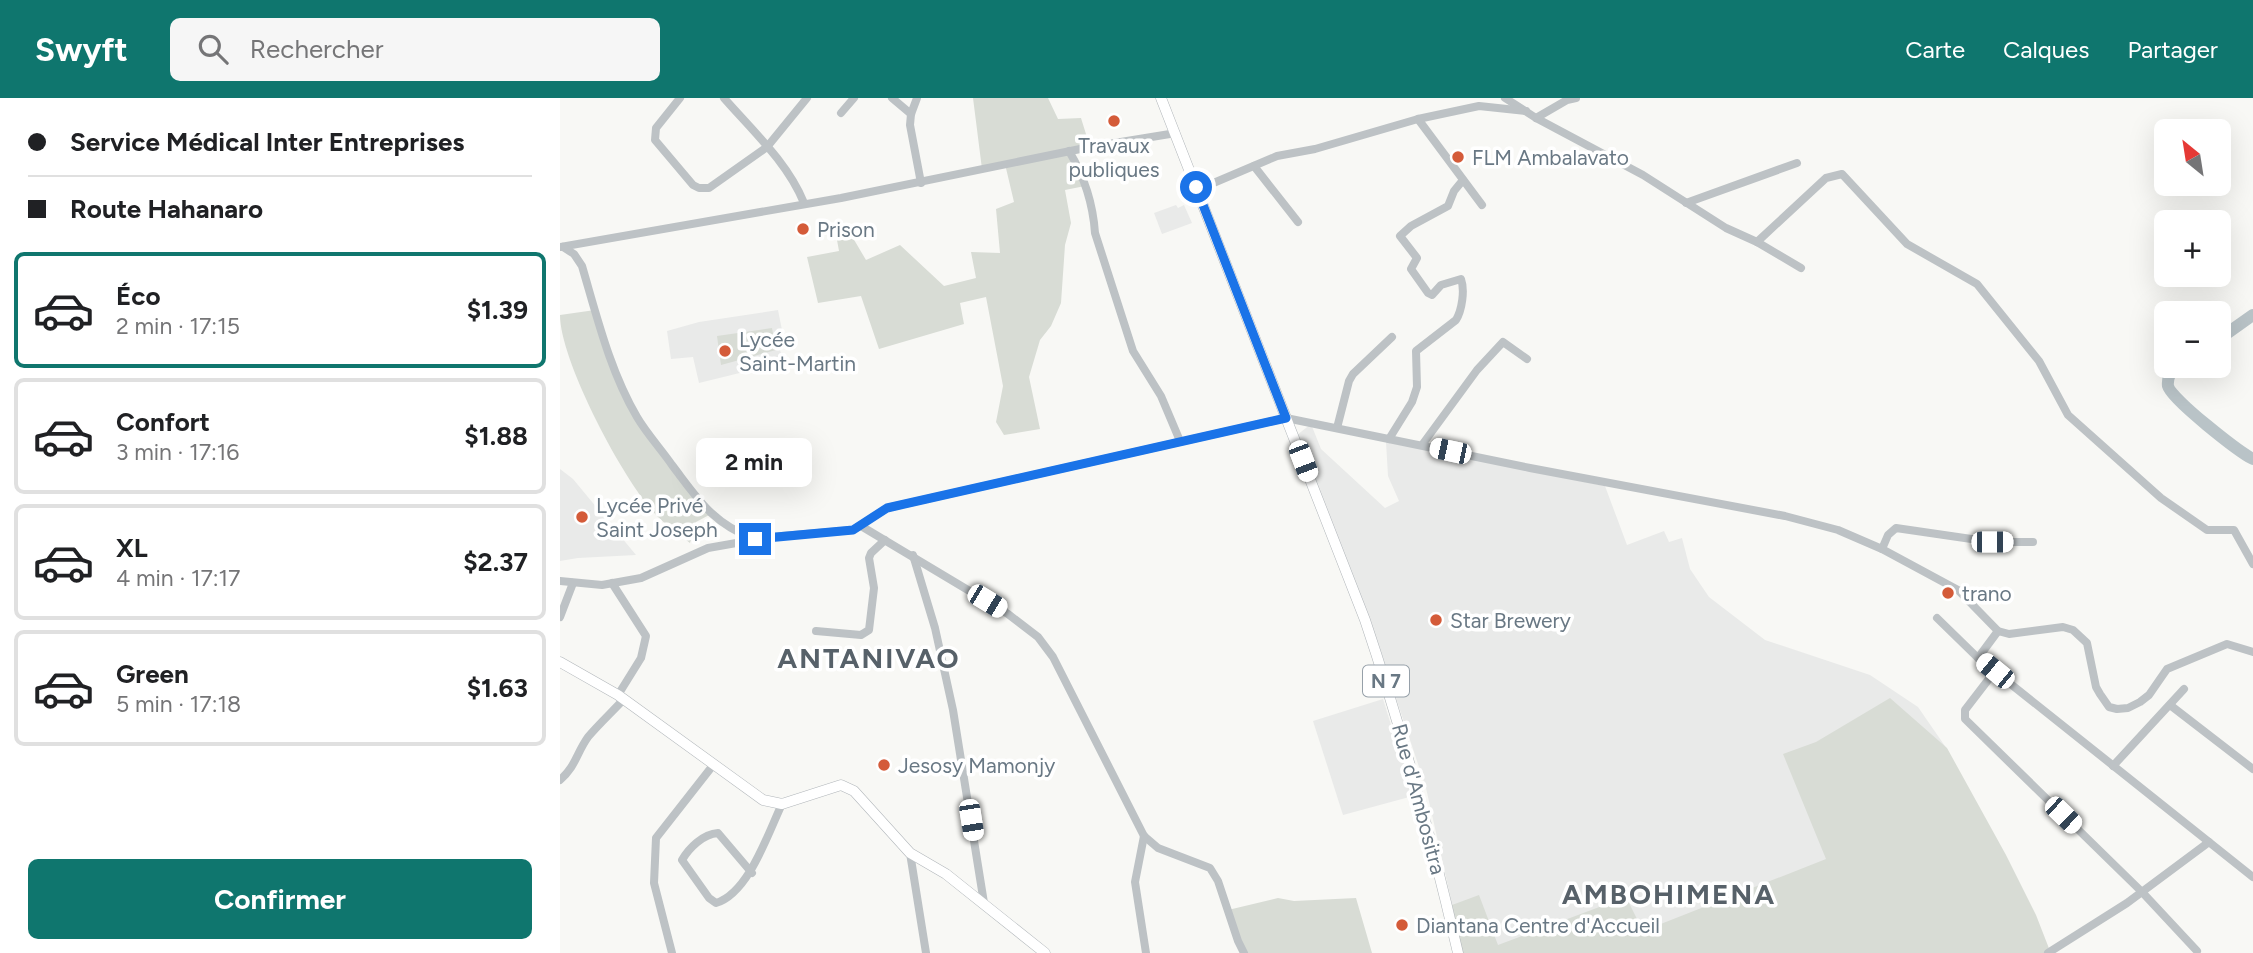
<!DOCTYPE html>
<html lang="fr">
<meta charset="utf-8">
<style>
:root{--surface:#fff;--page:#f6f6f6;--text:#202124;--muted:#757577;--line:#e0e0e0;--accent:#0f766e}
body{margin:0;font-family:Figtree,sans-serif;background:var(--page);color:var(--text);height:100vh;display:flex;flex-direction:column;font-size:26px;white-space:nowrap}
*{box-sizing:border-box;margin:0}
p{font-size:23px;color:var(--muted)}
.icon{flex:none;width:38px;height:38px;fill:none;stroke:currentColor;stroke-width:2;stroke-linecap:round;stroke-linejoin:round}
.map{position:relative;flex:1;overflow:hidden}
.sheet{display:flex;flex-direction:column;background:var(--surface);width:560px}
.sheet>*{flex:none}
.top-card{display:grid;align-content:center;height:154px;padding:0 28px;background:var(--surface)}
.needle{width:46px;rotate:330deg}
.tools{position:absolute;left:1594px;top:21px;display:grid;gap:14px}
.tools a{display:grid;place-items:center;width:77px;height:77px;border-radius:10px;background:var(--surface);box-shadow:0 7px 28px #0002;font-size:35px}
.end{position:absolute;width:32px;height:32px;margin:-16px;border:9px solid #1a73e8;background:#fff;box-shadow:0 0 0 4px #fff}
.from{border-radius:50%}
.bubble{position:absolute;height:49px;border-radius:10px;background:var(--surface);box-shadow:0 7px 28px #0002;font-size:23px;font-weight:700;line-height:49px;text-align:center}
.car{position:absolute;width:21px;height:42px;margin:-21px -10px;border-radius:9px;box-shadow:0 0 5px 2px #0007;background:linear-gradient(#fff 24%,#345 0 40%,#fff 0 76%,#345 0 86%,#fff 0)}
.top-card b{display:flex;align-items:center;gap:24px;height:66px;font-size:26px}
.top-card b+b{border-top:2px solid var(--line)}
.top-card i{width:18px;height:18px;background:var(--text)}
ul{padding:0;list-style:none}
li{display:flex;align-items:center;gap:21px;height:116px;margin:0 14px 10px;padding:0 14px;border:4px solid var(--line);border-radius:10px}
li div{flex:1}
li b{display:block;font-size:26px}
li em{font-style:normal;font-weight:700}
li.selected{border-color:var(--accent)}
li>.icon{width:63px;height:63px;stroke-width:1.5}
.cta{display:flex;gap:14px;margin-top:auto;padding:14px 28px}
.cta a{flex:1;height:80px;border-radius:10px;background:var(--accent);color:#fff;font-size:28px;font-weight:700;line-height:80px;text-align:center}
header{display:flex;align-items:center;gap:42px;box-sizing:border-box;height:98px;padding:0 35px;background:var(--accent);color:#fff}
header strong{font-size:33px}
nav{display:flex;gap:38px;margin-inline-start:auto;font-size:24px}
.search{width:490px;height:63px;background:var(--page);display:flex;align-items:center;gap:18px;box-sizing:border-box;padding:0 24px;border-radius:10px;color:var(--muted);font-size:26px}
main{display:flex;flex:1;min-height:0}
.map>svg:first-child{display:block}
</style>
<header>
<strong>Swyft</strong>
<div class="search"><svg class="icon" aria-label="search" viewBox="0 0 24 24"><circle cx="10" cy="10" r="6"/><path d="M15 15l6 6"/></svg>Rechercher</div>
<nav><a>Carte</a><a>Calques</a><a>Partager</a></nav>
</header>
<main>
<section class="sheet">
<div class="top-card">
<b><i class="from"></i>Service Médical Inter Entreprises</b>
<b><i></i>Route Hahanaro</b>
</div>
<ul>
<li class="selected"><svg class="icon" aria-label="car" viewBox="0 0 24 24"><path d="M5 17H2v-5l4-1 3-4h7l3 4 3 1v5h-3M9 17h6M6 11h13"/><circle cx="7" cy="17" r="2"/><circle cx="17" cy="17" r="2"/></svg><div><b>Éco</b><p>2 min · 17:15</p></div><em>$1.39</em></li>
<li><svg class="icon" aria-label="car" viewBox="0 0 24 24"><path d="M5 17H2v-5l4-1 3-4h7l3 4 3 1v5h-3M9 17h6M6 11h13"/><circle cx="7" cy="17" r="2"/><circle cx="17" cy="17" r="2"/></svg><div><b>Confort</b><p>3 min · 17:16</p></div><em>$1.88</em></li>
<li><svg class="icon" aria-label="car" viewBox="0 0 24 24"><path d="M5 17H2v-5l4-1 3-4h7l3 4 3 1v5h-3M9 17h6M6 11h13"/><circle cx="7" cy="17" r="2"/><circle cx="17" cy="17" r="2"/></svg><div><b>XL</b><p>4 min · 17:17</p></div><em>$2.37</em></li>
<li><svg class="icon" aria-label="car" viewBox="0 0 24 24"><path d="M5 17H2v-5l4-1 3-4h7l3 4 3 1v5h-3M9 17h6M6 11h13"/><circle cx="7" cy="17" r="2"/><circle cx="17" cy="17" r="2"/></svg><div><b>Green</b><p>5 min · 17:18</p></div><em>$1.63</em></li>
</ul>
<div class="cta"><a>Confirmer</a></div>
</section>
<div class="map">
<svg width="1693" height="855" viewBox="0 0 1693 855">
<rect width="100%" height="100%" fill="#f8f8f5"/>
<g fill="#e9eae9">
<polygon points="616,107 618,110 624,107 632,125 602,136 594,115"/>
<polygon points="218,212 225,247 219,249 225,268 208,273 206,266 204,269 139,285 133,259 111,261 107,233 139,224"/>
<polygon points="751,326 761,351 825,410 839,403 828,378 826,344 1045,388 1067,447 1104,433 1109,444 1122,440 1130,471 1149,499 1205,542 1310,577 1358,609 1387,651 1462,807 1041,855 903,855 866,690 822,558 737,337"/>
<polygon points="0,371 13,381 76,457 18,460 0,463"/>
<polygon points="823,601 853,698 783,717 753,623"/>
</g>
<g fill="#d8dcd5">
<polygon points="413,0 488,0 498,21 521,20 530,49 510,53 525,88 505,92 511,125 505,147 501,205 491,228 480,242 469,279 480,331 444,337 436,324 443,288 426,199 400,205 404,226 319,251 301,198 258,205 247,159 279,153 277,142 293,140 306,162 340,147 384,188 416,180 411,154 440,155 436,111 454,104 445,66 422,71"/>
<path d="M35,212l42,109 74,95 -15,8 -6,21c-11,-9 -23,-17 -33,-27 -33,-34 -97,-155 -97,-201z"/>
<polygon points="212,230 216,252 161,267 157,238"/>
<polygon points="1330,600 1387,650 1446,757 1476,817 1490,853 1488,855 902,855 892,807 919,797 938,847 1066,799 1083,833 1266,761 1223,656 1256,644"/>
<polygon points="718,800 734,803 796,800 812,855 684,855 668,812"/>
</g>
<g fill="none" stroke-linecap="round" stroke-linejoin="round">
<g stroke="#b9c3c7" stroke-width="12">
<polyline points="1659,241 1693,217"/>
<path d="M1616,268c-5,6 -9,11 -8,20 3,13 71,66 85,73"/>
</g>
<defs>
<g id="major">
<path d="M601,0l204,522c37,110 67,220 93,333"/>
<polyline points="0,564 58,597 203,702 222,706 281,687 294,693 350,755 386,776 485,855"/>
</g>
</defs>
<use href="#major" stroke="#b1b6ba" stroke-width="11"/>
<g stroke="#bdc2c5" stroke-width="8">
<polyline points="120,0 96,30 95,42 133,87 139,90 149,90 207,49 247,0"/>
<path d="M164,0c28,32 64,65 80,105"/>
<polyline points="332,0 351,16"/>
<polyline points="357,0 351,16 350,27 361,85"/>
<polyline points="945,0 976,20 1083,77 1166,130 1197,144 1241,170"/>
<polyline points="281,15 294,0"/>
<polyline points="976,20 1007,2 1016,0"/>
<polyline points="858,21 922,107"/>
<path d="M509,53c15,25 24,53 26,82l38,118 28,45 19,45"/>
<polyline points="694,68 738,124"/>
<polyline points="637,92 717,58 755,51 858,21 919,8 966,13"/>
<polyline points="1126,105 1237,65"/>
<polyline points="1197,144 1266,80 1282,76 1347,146 1417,186 1479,263 1508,317 1601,400 1647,432 1674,432 1693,466"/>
<polyline points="0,149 281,100 530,49 616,35"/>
<path d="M3,149l11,7 8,12c15,51 28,105 55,151 10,17 24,32 35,48 26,34 40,58 82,74"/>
<polyline points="777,330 789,283 793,276 832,239"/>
<path d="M829,341l23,-37 5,-15 -1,-36 40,-31c6,-10 9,-30 5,-41l-20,6 -9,10 -4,-2 -17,-24 6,-11 -17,-22 11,-10 37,-20 6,-15 9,-11"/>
<polyline points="862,347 917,272 943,244 967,261"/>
<polyline points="301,428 448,516 478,539 493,559 584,738 598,750 650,770 658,783 678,843 684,855"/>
<polyline points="1322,451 1328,437 1336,430 1432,444 1473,444"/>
<polyline points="353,457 375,530 393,612 424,805"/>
<polyline points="0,483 42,487 81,480 148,450 210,439 293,432 327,410 726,320 970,370 1225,418 1278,432 1322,451 1398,492 1438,533 1449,536 1503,529 1513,532 1527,545 1536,589 1540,596 1549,609 1557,611 1568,610 1580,604 1589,597 1607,571 1667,546 1693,554"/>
<polyline points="52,485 86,538 81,560 58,597"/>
<polyline points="0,519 13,485"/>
<polyline points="1377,520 1418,560 1693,779"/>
<polyline points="256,533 301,537 309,532 314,490 309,460 311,455 325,442"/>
<polyline points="1418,560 1438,533"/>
<polyline points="1435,573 1405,612 1405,621 1582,794 1637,853"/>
<polyline points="1610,607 1693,671"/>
<polyline points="1553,668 1624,591"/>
<path d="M0,682c16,-14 16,-26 28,-43 11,-13 24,-25 36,-38"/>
<polyline points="584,738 575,784 586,855"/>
<polyline points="350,755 366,855"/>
<path d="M192,775l-34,-40c-15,1 -29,15 -36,27l27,38 7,5c33,-10 52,-70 66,-99"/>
<polyline points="112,855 94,785 96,740 154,666"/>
<polyline points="1488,855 1567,805 1649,744"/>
</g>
<use href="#major" stroke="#fff" stroke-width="10"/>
</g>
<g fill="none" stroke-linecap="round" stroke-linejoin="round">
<polyline stroke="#1a73e8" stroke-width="9" points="195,441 293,432 327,410 726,320 636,89"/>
</g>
<g fill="#d45b39" stroke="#fff" stroke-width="2.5">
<circle cx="554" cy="23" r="7"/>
<circle cx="898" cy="59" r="7"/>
<circle cx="243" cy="131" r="7"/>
<circle cx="165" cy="253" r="7"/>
<circle cx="22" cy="419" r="7"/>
<circle cx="1388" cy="495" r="7"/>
<circle cx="876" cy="522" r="7"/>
<circle cx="324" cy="667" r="7"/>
<circle cx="842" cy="827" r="7"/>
</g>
<g text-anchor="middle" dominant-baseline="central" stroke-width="7" stroke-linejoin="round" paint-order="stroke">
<rect fill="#fff" stroke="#96a0a9" stroke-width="2" x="803" y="567.5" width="46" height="31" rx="5"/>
<g font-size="19" font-weight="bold" fill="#697884">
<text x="826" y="583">N 7</text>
</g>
<g font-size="21" fill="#697884" stroke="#fff" text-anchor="start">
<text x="554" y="47" text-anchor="middle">Travaux<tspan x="554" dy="24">publiques</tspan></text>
<text x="912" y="59">FLM Ambalavato</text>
<text x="257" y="131">Prison</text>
<text x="179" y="241">Lycée<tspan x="179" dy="24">Saint-Martin</tspan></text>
<text x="36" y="407">Lycée Privé<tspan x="36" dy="24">Saint Joseph</tspan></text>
<text x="1402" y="495">trano</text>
<text x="890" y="522">Star Brewery</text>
<text x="338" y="667">Jesosy Mamonjy</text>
<text x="856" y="827">Diantana Centre d'Accueil</text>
</g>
<g font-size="21" fill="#697884" stroke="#fff">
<text transform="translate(859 701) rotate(75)">Rue d'Ambositra</text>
</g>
<g font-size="28" font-weight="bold" letter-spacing="2" fill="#576169" stroke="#fff">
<text x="309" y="560">ANTANIVAO</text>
<text x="1109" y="796">AMBOHIMENA</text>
</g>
</g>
</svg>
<div class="tools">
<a><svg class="needle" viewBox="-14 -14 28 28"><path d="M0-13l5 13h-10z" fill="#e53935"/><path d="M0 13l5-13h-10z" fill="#757577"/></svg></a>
<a>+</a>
<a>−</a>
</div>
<i class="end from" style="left:636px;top:89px"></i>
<i class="end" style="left:195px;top:441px"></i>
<div class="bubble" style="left:136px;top:340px;width:116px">2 min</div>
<i class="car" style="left:890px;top:353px;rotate:282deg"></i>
<i class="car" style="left:743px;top:363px;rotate:159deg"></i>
<i class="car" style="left:1432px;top:444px;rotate:90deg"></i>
<i class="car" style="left:427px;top:503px;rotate:121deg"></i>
<i class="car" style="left:1435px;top:573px;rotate:309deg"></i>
<i class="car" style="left:1503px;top:717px;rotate:134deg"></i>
<i class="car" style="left:411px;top:722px;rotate:171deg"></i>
</div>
</main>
